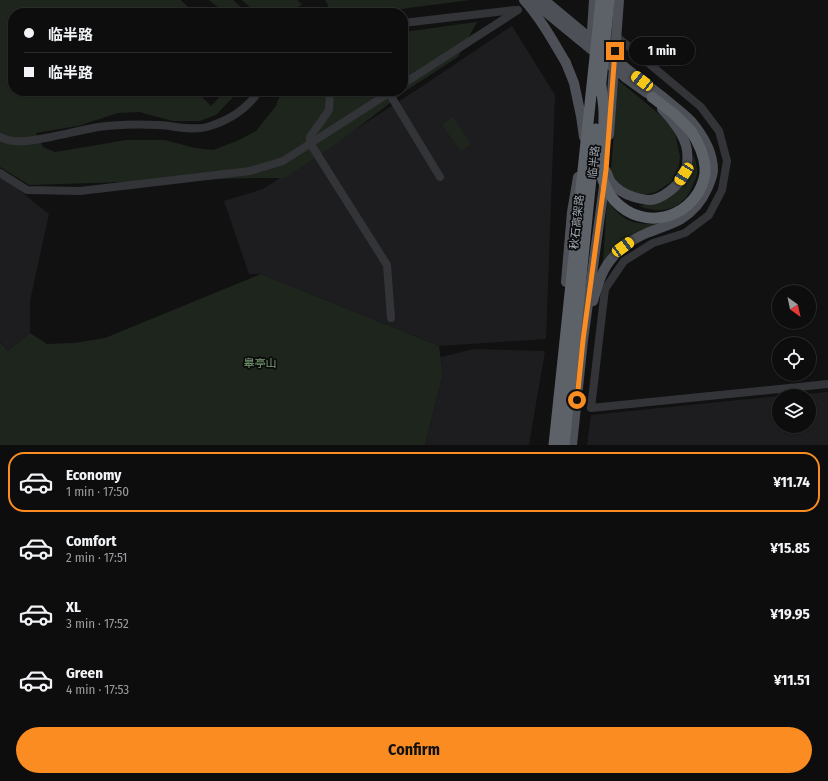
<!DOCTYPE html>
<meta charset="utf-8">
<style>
:root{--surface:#0d0d0e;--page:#1b1b1c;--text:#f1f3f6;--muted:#9a9c9e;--line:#2d2d2e;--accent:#fa8c21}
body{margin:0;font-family:"Fira Sans Condensed","Noto Sans SC",sans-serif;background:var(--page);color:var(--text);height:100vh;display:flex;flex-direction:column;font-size:15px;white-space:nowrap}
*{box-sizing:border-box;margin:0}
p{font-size:13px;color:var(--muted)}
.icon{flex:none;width:22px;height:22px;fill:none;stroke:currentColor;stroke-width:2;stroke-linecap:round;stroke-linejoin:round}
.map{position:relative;height:445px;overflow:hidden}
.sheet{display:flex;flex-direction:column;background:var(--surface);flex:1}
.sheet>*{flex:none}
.guide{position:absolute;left:8px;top:8px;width:400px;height:88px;border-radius:16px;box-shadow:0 1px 3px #0004,0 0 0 1px var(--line);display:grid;align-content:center;height:88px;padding:0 16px;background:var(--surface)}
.needle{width:26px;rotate:147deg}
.tools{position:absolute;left:772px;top:285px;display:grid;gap:8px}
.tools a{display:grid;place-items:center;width:44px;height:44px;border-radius:50%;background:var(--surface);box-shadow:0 1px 3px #0004,0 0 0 1px var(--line);font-size:20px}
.end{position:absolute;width:18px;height:18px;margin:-9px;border:5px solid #fa8c21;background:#111;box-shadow:0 0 0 2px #111}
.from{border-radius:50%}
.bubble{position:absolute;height:28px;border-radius:14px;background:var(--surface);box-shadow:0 1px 3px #0004,0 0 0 1px var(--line);font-size:13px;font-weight:700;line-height:28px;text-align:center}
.car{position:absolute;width:12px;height:24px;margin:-12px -6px;border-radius:5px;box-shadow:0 0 3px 1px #0007;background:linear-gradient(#f5c518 24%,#345 0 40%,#f5c518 0 76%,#345 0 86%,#f5c518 0)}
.guide b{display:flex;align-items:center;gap:14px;height:38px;font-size:15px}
.guide b+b{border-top:1px solid var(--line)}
.guide i{width:10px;height:10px;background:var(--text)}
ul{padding:7px 0 0;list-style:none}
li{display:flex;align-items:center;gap:12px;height:60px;margin:0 8px 6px;padding:0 8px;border:2px solid transparent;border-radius:16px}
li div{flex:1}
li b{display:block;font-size:15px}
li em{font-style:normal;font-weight:700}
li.active{border-color:var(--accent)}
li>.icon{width:36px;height:36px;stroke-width:1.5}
.action{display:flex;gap:8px;margin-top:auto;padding:8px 16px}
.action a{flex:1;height:46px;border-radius:24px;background:var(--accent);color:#111;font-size:16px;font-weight:700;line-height:46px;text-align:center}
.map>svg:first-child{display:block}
</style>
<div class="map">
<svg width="828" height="445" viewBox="0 0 828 445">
<rect width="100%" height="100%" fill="#111112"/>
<g fill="#1d1d1f">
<polygon points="512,26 555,95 546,339 439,346 261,274 249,274 224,201 263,189 415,91"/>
<polygon points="0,175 49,214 30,301 30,333 8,351 0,341"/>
<polygon points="474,349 545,351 529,445 425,445 443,374 441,357"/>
<polygon points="828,392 828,445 587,445 591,415 779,396 779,426 809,426 809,396 784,396"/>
</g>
<g fill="#1d251d">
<polygon points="0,0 181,0 194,13 13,13 13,91 196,91 211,106 225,91 239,91 216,115 200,121 173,121 139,112 118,113 78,126 36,133 43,147 55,152 126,140 165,140 195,148 213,150 237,141 256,131 276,106 281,91 403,91 403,32 477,22 458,57 407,90 339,142 285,178 254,178 29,185 0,167"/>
<polygon points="209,0 233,0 247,13 225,13"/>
<polygon points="242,0 297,0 302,4 291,13 256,13"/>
<polygon points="325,0 470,0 371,13 332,13"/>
<polygon points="618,80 665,119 672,127 676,137 680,156 679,167 671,182 656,192 644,195 633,193 623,188 617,182 611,171"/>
<polygon points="453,117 471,144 461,151 442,125"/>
<path d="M694,155c1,5 4,13 3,18 0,3 -2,7 -3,9 -8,26 -31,34 -55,24l10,-2 41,-31z"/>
<path d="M607,199c15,23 25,25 52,25l-34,15 -15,14 -7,10z"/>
<polygon points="261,274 439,346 443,374 425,445 0,445 0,342 8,351 30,333 47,344 74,343 105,338"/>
</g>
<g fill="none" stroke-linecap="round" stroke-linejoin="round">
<g stroke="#323437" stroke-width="8">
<polyline points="403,23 515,10"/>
<polyline points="616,36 701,107 719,131 727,161 722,190 709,215 685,233 653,243 624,261 605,289 591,408 828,384"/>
<polyline points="403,84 518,10"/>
<polyline points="330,91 329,110 310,137 310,143 387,265 391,318"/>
<polyline points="389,93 440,177"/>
<path d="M0,137c17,8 34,3 51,0 15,-3 31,-7 47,-10 20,-3 41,-3 61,-2 16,1 33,6 48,2 21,-6 40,-18 52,-36"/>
<polyline points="0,173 27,190 80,191 250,171 283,161 392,91"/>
</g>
<g stroke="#4d5157" stroke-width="10">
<polyline points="591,46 594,0"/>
<polyline points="566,63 574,83 581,116 584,137"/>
<polyline points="626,78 647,93"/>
<polyline points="609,135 619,0"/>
<path d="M606,171c2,4 3,8 5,11 6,8 13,12 23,15 4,1 10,3 15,3 12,0 30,-14 35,-26 4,-7 4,-16 3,-24 -2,-14 -15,-31 -25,-41"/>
<polyline points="566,282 572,212 578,177"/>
<path d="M593,301c3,-10 6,-22 11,-31 9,-17 26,-30 43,-37 12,-5 23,-8 34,-14 13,-8 21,-18 27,-32 2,-5 5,-12 5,-17 0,-18 -11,-36 -22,-49 -9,-9 -19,-16 -28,-24 -11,-8 -21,-16 -31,-24"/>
<polyline points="572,445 583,340 605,179"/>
</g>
<g stroke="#5d6269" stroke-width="11">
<polyline points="652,97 674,114 691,131"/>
<polyline points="564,445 596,129"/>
</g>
<g stroke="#4d5157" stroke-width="10">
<path d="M524,0c17,19 29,41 42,63"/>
<polyline points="531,0 626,78"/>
<polyline points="544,0 632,73"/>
</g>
<g stroke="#5d6269" stroke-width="11">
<path d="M601,86c1,9 3,18 3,27 0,10 0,20 0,30 -1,11 -4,27 -1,37 14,44 70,52 95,13 4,-7 8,-17 7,-26 -1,-13 -7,-25 -14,-36"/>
<polyline points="600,92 609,0"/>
<polyline points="554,445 601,0"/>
</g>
</g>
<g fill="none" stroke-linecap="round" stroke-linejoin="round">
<polyline stroke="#fa8c21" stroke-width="5" points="577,400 583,340 606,170 615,51"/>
</g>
<g text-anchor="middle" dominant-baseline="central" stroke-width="3.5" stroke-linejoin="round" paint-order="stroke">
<g font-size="11" fill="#a1aab4" stroke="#0c0c0d">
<text transform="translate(594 162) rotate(-84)">临半路</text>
<text transform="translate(577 222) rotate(-84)">秋石高架路</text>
</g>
<g font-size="11" fill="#7ba077" stroke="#0c0c0d">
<text x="260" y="363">皋亭山</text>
</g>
</g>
</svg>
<div class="tools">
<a><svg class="needle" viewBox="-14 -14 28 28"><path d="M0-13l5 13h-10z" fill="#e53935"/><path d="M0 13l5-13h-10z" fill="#9a9c9e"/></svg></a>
<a><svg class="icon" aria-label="locate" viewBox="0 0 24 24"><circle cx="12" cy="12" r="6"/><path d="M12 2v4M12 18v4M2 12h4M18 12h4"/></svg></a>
<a><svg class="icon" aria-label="layers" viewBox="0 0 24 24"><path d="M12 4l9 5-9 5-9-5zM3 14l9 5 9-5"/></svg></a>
</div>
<i class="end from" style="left:577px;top:400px"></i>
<i class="end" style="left:615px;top:51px"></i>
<div class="bubble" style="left:629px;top:37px;width:66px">1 min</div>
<i class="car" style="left:642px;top:81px;rotate:308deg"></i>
<i class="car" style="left:684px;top:174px;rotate:213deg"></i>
<i class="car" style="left:623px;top:247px;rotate:54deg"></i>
<div class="guide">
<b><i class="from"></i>临半路</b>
<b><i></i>临半路</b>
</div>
</div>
<section class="sheet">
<ul>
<li class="active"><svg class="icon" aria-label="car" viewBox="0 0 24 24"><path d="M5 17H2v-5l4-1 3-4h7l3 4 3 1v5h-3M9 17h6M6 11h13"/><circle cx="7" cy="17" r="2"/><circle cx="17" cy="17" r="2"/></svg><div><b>Economy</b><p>1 min · 17:50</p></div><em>¥11.74</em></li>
<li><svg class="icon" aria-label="car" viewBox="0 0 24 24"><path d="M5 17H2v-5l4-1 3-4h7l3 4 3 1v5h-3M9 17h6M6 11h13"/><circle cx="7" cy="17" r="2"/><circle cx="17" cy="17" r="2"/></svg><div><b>Comfort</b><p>2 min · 17:51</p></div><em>¥15.85</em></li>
<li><svg class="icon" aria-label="car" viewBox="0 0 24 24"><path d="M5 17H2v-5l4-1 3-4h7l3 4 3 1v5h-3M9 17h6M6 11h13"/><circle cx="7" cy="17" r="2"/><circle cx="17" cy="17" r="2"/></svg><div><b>XL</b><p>3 min · 17:52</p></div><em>¥19.95</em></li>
<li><svg class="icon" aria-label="car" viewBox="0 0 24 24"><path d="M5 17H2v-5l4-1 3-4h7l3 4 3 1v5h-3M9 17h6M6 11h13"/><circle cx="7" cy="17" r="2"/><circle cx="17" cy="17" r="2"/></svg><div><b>Green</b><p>4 min · 17:53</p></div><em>¥11.51</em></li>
</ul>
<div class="action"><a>Confirm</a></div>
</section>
